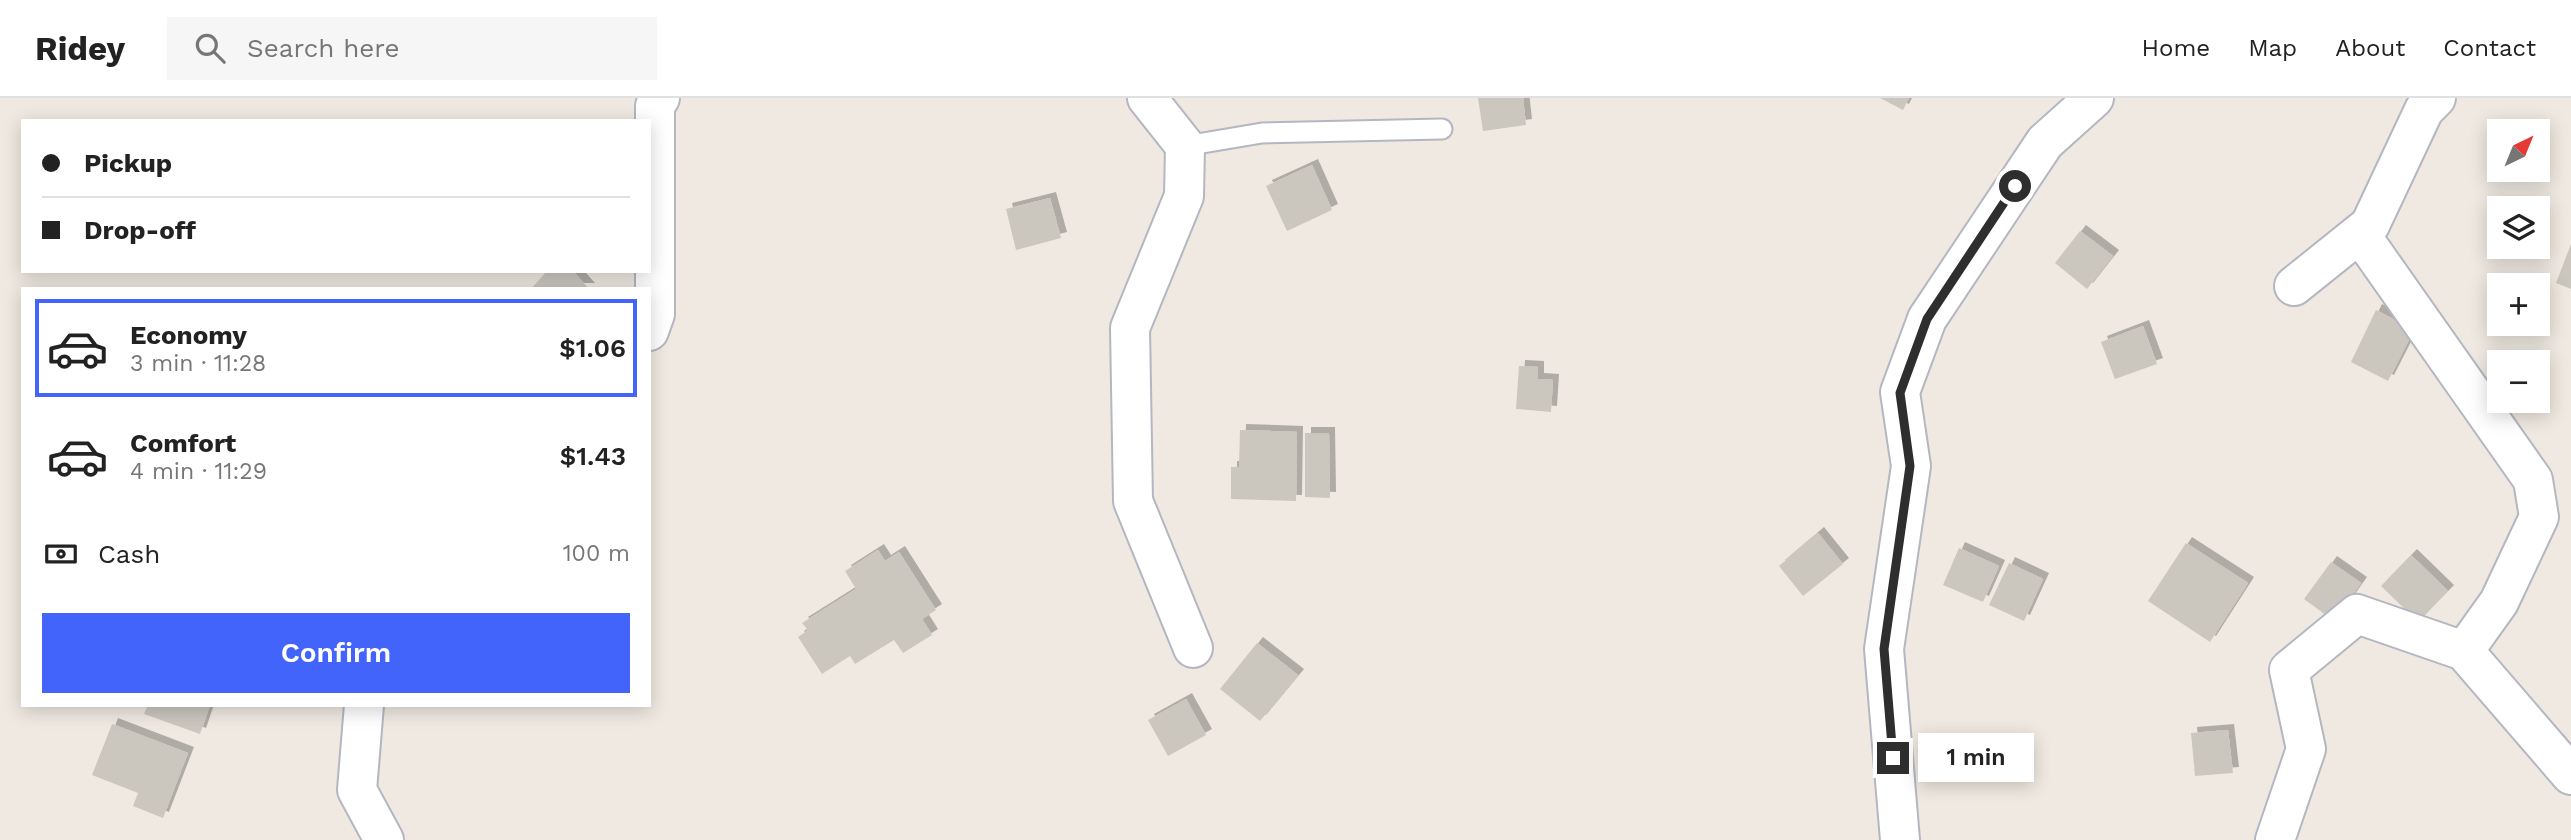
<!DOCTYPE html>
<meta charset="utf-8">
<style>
:root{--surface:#fff;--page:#f6f6f6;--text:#222;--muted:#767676;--line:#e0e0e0;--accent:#4264fb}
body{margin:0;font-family:"Work Sans",sans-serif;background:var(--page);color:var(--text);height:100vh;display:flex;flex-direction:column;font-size:26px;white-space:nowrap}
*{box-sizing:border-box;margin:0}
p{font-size:23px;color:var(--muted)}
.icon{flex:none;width:38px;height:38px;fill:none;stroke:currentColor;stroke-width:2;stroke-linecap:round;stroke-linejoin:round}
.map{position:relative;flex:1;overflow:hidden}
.panel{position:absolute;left:21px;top:189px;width:630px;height:420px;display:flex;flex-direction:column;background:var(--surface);border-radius:0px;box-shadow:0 4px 18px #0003}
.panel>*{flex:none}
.banner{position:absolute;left:21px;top:21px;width:630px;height:154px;border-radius:0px;box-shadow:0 4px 18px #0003;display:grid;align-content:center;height:154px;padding:0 21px;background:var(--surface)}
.needle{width:46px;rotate:43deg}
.buttons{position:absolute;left:2487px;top:21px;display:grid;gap:14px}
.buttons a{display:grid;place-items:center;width:63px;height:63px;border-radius:0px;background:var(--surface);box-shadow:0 4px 18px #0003;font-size:35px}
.end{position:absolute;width:32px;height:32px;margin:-16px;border:9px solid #2e2e2e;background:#fff;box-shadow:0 0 0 4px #fff}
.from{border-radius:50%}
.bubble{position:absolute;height:49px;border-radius:0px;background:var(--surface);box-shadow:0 4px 18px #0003;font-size:23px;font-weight:600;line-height:49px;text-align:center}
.banner b{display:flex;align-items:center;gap:24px;height:66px;font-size:26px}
.banner b+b{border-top:2px solid var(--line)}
.banner i{width:18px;height:18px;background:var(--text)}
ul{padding:12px 0 0;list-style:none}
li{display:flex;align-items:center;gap:21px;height:98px;margin:0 14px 10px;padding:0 7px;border:4px solid transparent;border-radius:0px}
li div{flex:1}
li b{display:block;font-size:26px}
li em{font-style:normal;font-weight:600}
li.current{border-color:var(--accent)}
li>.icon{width:63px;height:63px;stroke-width:1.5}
.pay{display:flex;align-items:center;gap:18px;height:77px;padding:0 21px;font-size:26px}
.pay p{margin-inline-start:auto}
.cta{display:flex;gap:14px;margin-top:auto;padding:14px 21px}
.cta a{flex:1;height:80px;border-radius:0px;background:var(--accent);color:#fff;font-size:28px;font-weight:600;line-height:80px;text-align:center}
header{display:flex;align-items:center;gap:42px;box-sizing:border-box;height:98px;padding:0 35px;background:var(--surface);border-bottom:2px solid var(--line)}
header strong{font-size:33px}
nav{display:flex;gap:38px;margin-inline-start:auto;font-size:24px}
.search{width:490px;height:63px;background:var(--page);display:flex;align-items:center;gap:18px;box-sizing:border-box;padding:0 24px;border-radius:0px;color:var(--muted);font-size:26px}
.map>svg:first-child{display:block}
</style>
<header>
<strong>Ridey</strong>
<div class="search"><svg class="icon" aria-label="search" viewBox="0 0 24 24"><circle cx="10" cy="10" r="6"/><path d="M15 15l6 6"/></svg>Search here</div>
<nav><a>Home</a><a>Map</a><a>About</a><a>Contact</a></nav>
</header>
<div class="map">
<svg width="2571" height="742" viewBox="0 0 2571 742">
<defs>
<filter id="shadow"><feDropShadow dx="6" dy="-6" stdDeviation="0" flood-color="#0004"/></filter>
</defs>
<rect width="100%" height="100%" fill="#efe9e1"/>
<g fill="#cbc7bf" filter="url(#shadow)">
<polygon points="1478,0 1523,0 1526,27 1483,33"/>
<polygon points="1880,0 1909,0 1903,12"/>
<polygon points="1312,67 1332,112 1287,133 1266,88"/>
<polygon points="1050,100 1061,140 1016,152 1006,111"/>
<polygon points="2080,133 2113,158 2087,191 2055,165"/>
<polygon points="2571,146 2571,191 2556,185"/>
<polygon points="547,173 573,173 589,191 531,191"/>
<polygon points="2376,212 2414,232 2388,283 2351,264"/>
<polygon points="2143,228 2157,266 2115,281 2101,244"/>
<polygon points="1519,268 1538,269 1538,281 1553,282 1551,314 1516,311"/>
<polygon points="1240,332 1297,334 1296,403 1231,401 1231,369 1239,369"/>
<polygon points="1305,335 1329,335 1330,400 1305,399"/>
<polygon points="1818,435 1843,466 1803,498 1779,468"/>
<polygon points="2186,445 2248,485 2210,544 2148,503"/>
<polygon points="1959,450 1999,468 1983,504 1943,487"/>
<polygon points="878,452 885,463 899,454 936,512 922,521 932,537 903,555 894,542 855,566 850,558 822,576 798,539 808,532 802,525 856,491 845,473"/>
<polygon points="2411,457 2448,493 2418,524 2381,488"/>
<polygon points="2331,464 2361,485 2334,523 2304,501"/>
<polygon points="2009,465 2043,481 2024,523 1989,507"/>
<polygon points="1257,545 1298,577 1260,623 1220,591"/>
<polygon points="1186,601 1206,637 1168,658 1148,622"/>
<polygon points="148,607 210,607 200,636 144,616"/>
<polygon points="112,626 188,655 163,720 133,708 138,695 92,677"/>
<polygon points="2228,632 2233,675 2195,678 2191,635"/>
</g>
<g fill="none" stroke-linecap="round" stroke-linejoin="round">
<defs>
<polyline id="lane" points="1185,48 1262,35 1442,31"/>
<g id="street">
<polyline points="1147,0 1185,48 1184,98 1130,230 1133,403 1193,550"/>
<polyline points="2360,136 2533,382 2539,419 2499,504 2464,553 2571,677"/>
<polyline points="2294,188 2370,127 2424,12 2436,0"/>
<polyline points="649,233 655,216 655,8 660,0"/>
<polyline points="364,607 357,692 384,742"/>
<polyline points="1900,742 1884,551 1911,368 1900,294 1927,221 2045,44 2094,0"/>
<polyline points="2275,742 2306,651 2289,572 2357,516 2464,553"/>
</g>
</defs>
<use href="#lane" stroke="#b4b7c1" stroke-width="23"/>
<use href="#street" stroke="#b4b7c1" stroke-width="42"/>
<use href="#lane" stroke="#fff" stroke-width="19"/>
<use href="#street" stroke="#fff" stroke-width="38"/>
</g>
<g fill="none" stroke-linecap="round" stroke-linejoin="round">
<polyline stroke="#2e2e2e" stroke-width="9" points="1893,660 1884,551 1910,368 1900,295 1927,221 2015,88"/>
</g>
</svg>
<div class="buttons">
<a><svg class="needle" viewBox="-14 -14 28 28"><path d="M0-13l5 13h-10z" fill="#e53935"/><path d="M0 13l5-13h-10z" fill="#767676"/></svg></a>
<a><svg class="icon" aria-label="layers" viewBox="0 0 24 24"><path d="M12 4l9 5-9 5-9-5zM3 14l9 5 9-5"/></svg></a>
<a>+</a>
<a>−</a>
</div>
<i class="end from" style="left:2015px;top:88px"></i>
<i class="end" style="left:1893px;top:660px"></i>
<div class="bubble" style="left:1918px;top:635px;width:116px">1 min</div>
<div class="banner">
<b><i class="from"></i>Pickup</b>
<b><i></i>Drop-off</b>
</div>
<section class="panel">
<ul>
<li class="current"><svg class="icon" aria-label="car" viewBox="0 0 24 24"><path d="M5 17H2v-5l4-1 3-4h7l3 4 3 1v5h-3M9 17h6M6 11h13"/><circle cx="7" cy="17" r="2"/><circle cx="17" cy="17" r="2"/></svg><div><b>Economy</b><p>3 min · 11:28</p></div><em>$1.06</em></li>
<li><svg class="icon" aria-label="car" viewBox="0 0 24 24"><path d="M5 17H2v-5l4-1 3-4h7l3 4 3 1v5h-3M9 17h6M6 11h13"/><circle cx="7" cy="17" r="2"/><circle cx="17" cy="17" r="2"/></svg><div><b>Comfort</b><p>4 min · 11:29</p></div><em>$1.43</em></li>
</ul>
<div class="pay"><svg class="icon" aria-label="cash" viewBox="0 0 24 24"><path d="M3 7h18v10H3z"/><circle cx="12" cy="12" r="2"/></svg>Cash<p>100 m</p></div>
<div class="cta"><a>Confirm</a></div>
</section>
</div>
